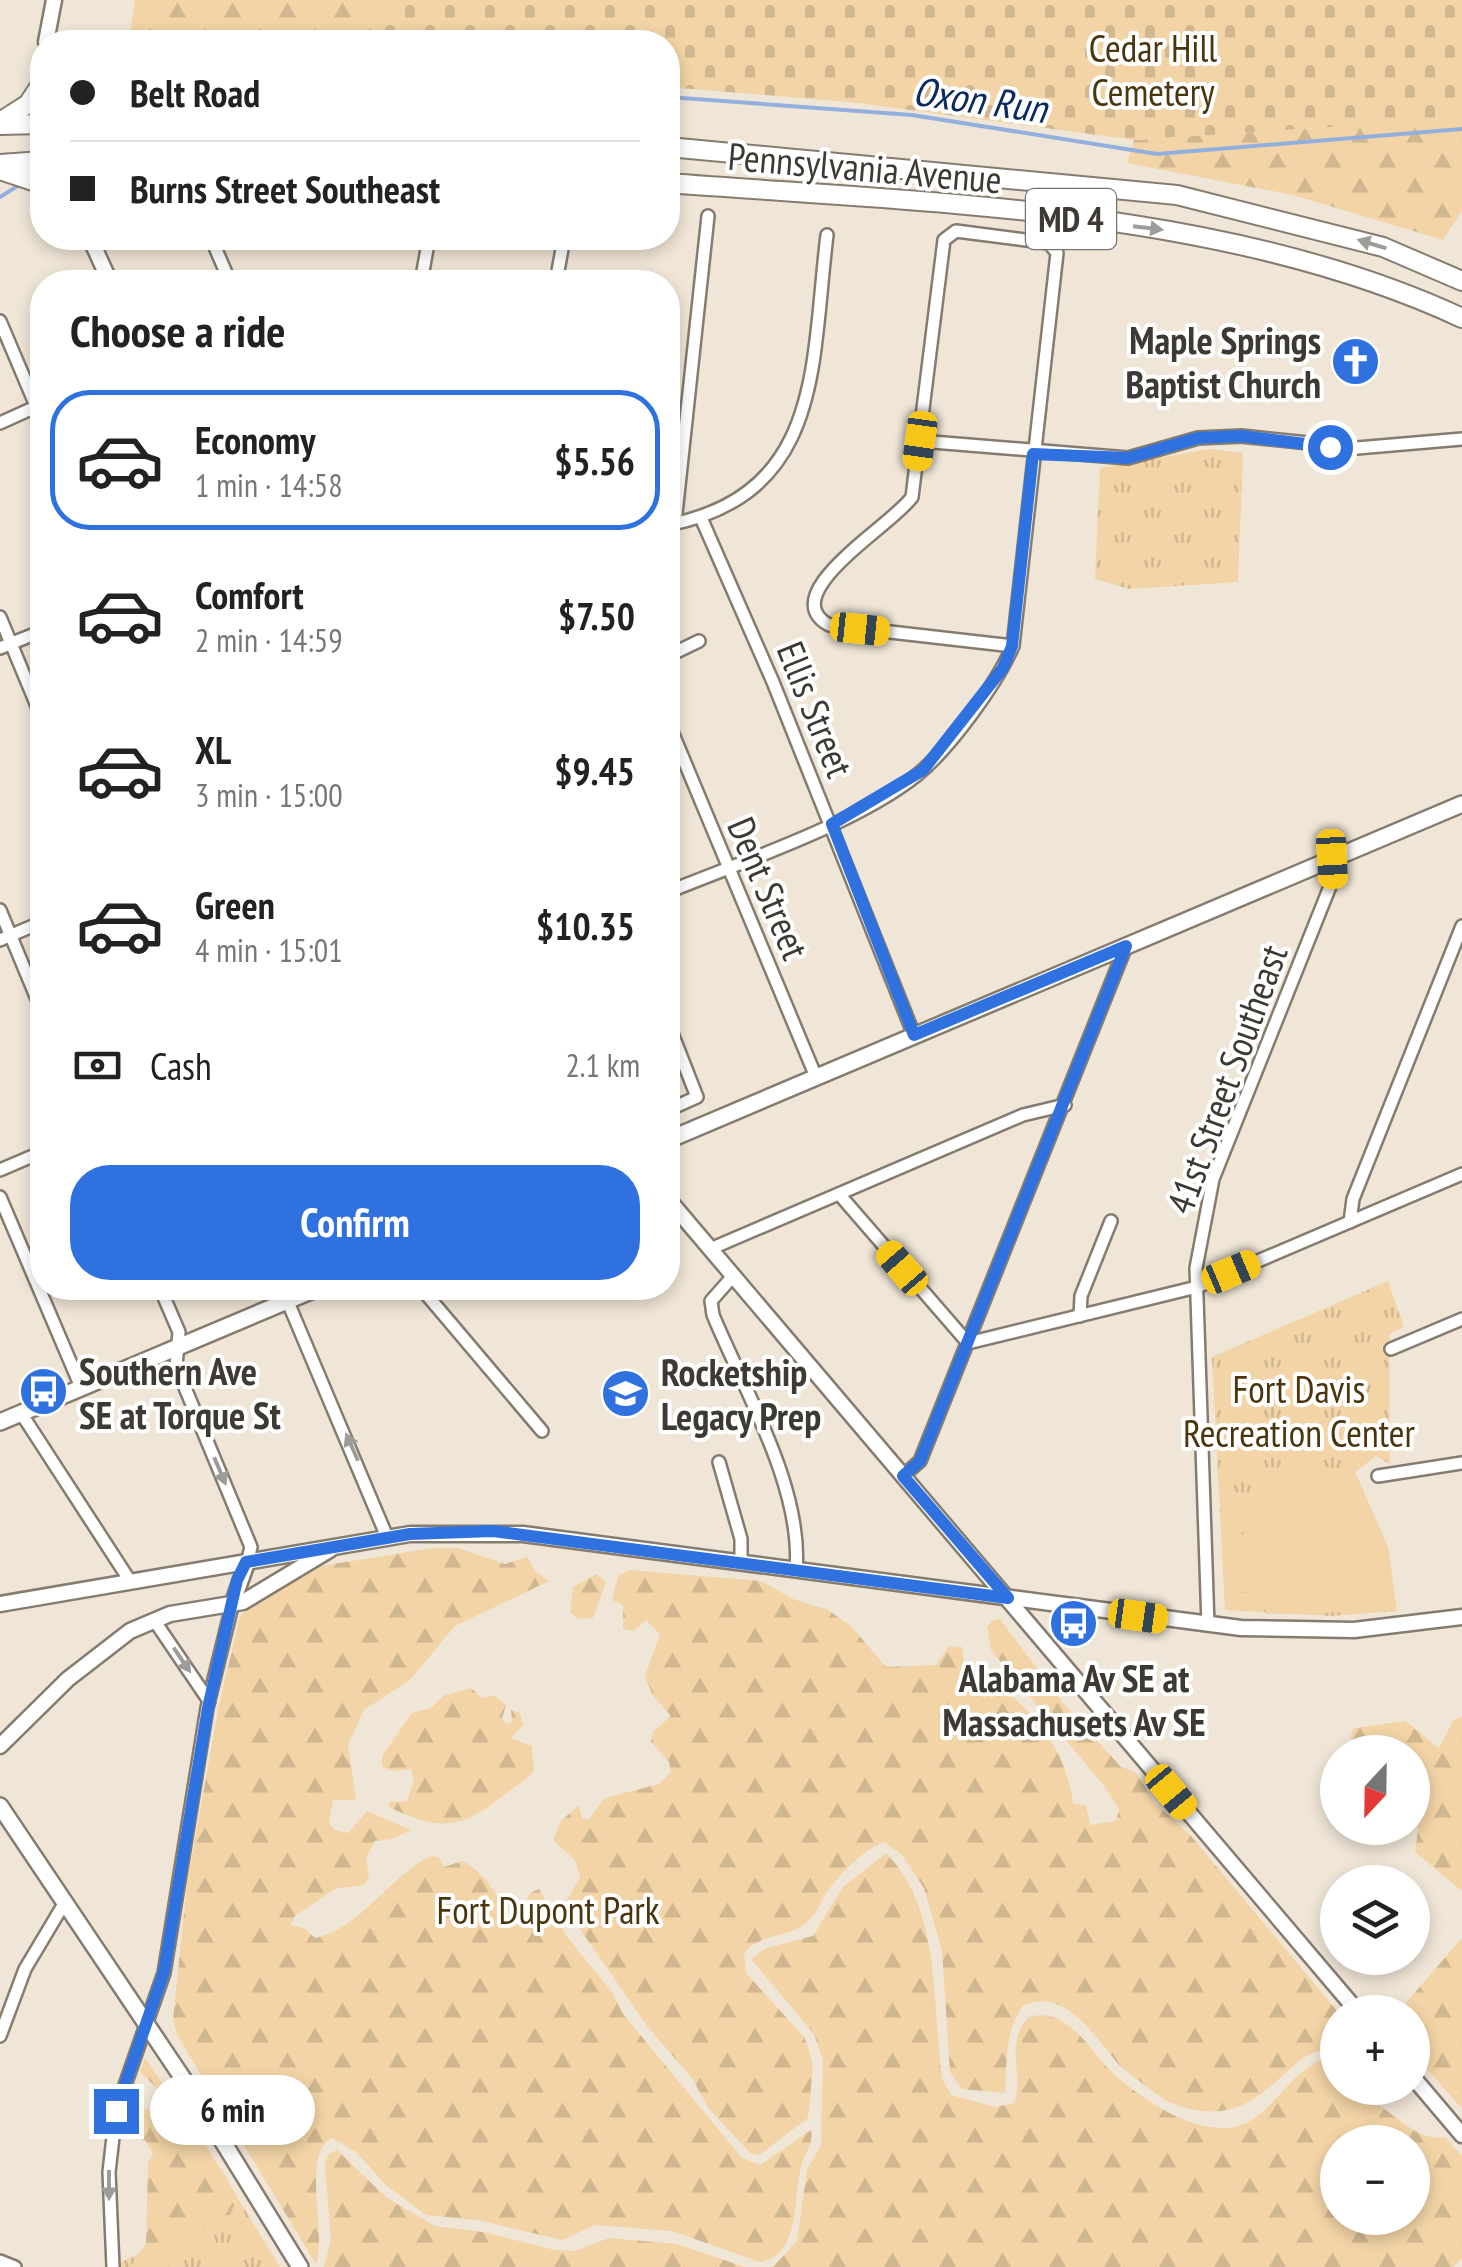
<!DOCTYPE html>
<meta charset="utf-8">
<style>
:root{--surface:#fff;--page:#f2f2f2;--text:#222;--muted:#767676;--line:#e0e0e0;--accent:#2f71de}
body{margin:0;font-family:"PT Sans Narrow",sans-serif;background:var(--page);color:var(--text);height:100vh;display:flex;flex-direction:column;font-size:38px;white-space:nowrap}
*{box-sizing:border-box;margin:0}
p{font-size:32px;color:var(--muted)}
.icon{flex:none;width:55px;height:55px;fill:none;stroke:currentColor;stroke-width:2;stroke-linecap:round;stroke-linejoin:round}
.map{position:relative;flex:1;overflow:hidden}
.panel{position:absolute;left:30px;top:270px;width:650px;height:1030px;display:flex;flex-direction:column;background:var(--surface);border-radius:40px;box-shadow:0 5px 15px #0003}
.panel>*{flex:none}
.banner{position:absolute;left:30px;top:30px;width:650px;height:220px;border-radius:40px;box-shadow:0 5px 15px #0003;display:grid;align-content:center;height:220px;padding:0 40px;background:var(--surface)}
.needle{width:65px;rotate:202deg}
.buttons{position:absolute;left:1320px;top:1735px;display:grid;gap:20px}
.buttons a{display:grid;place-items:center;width:110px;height:110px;border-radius:50%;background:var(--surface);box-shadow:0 5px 15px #0003;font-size:50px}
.end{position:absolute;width:45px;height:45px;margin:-22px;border:12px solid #2f71de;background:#fff;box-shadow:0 0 0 5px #fff}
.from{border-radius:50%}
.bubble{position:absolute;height:70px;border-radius:35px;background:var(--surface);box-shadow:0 5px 15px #0003;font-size:32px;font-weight:600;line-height:70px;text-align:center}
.car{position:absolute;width:30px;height:60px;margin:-30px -15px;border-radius:12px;box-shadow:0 0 8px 2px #0007;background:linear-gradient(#f5c518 24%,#345 0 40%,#f5c518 0 76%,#345 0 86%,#f5c518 0)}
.banner b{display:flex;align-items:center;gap:35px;height:95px;font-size:38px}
.banner b+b{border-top:2px solid var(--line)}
.banner i{width:25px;height:25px;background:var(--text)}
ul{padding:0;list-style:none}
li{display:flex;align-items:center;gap:30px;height:140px;margin:0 20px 15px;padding:0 20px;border:5px solid transparent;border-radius:40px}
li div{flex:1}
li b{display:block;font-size:38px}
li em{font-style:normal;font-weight:600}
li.on{border-color:var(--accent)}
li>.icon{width:90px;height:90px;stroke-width:1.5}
h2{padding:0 40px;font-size:45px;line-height:120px}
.pay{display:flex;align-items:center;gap:25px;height:110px;padding:0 40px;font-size:38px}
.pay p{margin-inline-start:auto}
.button{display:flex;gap:20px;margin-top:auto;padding:20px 40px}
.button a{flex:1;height:115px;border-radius:40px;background:var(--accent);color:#fff;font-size:40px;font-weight:600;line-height:115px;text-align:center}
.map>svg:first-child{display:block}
</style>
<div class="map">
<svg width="1462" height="2267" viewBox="0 0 1462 2267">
<defs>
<pattern id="grass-tufts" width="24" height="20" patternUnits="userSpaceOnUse" patternTransform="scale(2.5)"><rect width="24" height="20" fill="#f2d4a6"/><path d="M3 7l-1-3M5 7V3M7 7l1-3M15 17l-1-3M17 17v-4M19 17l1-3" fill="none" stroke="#d0b78f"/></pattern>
<pattern id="forest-firs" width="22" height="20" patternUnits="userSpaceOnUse" patternTransform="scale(2.5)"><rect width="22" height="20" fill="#f2d4a6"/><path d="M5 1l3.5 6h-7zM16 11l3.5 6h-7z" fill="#d0b78f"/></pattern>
<pattern id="cemetery-stones" width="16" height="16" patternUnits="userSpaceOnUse" patternTransform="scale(2.5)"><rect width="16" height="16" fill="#f2d4a6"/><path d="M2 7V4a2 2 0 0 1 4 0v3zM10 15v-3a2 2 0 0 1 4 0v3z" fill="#d0b78f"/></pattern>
</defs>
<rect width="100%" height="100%" fill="#f0e6d7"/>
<g fill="url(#grass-tufts)">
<polygon points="1210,449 1243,453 1238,582 1129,589 1095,579 1100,468"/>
<polygon points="1388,1281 1404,1327 1389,1334 1390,1464 1376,1456 1355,1472 1388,1547 1397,1611 1331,1616 1225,1610 1212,1357"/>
<polygon points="170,2087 280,2267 121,2267 121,2262 145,2251"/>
</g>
<g fill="url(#forest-firs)" fill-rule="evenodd">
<polygon points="135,0 376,0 376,42 129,42"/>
<polygon points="1462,118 1462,210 1443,240 1293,195 1127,163 1134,140"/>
<path d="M433,1548h25l47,16 22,-7 9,15 13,9 -94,45 -45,54 -46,30 -16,35 8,55h-23l-4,23 6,7 13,3 19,-22 44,19 -19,9 -17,2 -9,17 3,19 -5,8 -29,4 -40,27 -5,9 14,3 11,10c47,-10 74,-62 116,-82l8,1 5,10 18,-6c24,11 40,41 50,64l6,-2 12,-30 9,-4 29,49 44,54 11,22 119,144 18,7 51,-35c3,15 -7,23 -10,37 -6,24 -3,57 -16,78 -5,10 -14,15 -25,17l-88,-31 -77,-6 -33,15 -85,-20 -51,-5 -39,-29 -31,-34 -24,-14c-31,15 -5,94 -16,126l-139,-229 -4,-16 14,-135 32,-179 21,-88 9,-10 72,-41z"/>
<path d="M629,1570l132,11 32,18 35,11 24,17 34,40 50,-2 13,-19 13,1 2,18c55,27 102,76 109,139l13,1 4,20 26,-4 3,-12 -15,-23 -113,-136 -4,-23 6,-7 7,-1 63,84 57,63 16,7 19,30 36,33 147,176 -1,44c-47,-29 -67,89 -168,46 -4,-1 -46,-33 -49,-36 -23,-26 -55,-81 -97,-60 -19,26 -16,58 -18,87l-43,-4 -12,-17 -8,-121 -18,-63 -22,-33 -17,-13c-18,4 -47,34 -58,50 -7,10 -11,24 -22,32 -19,15 -47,9 -61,30l2,19 58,64 5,13 4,16 -5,52 -49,37 -9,-2 -41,-44 -17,-31 -45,-52 -65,-94 -16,-31 14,-23 -5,-18 -22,-20 8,-19 18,-16 3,13 6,2 17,-22 54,-14 12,-12 -2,-10 -18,-20 2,-10 18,-16 -18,-20 -8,-20 15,-42 -14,-14 -12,11 -11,-2v-24l-11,-5 6,-24z"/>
<polygon points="597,1574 606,1582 593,1618 578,1619 570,1612 573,1587"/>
<path d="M471,1688l11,10 12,-3 12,10 -4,14 5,5 5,-2 -1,-12 9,3 3,12 -12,13 21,8 2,25c-10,11 -24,19 -37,29 -39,31 -63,29 -108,7l1,-5 17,-1 7,-21 -3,-11 -20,2 -9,-5v-10l30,-43 19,-5 12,-12z"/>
<polygon points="1462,1716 1462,1891 1415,1852 1424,1785 1424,1777 1413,1769 1412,1752 1377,1752 1350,1738 1354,1728 1405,1721 1439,1748 1453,1721"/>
<path d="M886,1853c56,57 46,151 56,225l9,17 44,12 19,-4c11,-25 -11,-59 15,-86 42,-12 63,40 89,61 29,23 69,52 109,50 42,-2 61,-59 98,-69l12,7 1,22c40,0 71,57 107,49l17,19v102l-9,9h-680l24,-26 10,-72 14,-24 2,-85 -9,-26 -63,-75 15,-11 47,-12 30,-49zM1338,2142h74v76h-74z"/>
<polygon points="1462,1938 1462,2109 1413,2053 1412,2012 1398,2012"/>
<polygon points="145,2058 227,2178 236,2201 230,2215 220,2216 211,2207 200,2211 207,2227 189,2243 162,2255 170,2267 130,2267 146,2243 148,2163 153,2154 146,2141 128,2134 136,2109 158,2110 163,2094 140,2072"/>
<polygon points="337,2150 387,2198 435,2226 483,2232 555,2250 575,2251 609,2238 677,2244 745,2267 324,2267 331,2240 325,2164 329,2154"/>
</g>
<polygon fill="url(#cemetery-stones)" points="376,0 1462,0 1462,118 1134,140 859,103 668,87 668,42 376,42"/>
<g fill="#f2d4a6">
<polygon points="1355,1472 1388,1547 1397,1611 1266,1614 1261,1481"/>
<polygon points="1256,1534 1258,1591 1230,1593 1228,1535"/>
</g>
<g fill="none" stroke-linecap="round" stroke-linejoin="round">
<g stroke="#93afdd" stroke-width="4">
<polyline points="668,97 912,115 1157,154 1462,129"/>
<polyline points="0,197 19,185"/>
</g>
<defs>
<g id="minor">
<polyline points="211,238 230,282"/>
<polyline points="339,282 394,282"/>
<polyline points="421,282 429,238"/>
<polyline points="556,282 564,238"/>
<polyline points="0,321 42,420"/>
<polyline points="0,423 42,404"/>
<polyline points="920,441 1128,458 1198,438 1241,436 1357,448 1462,439"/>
<polyline points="702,520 773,682 914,1035"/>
<polyline points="675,523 708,216"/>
<path d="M668,525c156,-31 143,-161 159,-290"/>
<polyline points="0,617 42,718"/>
<polyline points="0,648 42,631"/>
<polyline points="668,656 699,641"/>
<polyline points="668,722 816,1077"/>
<path d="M668,892c73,-30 188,-68 249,-117 33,-27 79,-90 96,-129l44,-393 -8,-10 -93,-12 -12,9 -32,257c-19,28 -139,97 -83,128l184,21"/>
<polyline points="0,910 42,1011"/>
<polyline points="0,940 42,922"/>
<polyline points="668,1023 697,1097 668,1110"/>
<polyline points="0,1170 42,1152"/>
<polyline points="839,1194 968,1343 1197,1287 1462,1174"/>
<polyline points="0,1197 81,1387"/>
<polyline points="1350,1222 1353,1199 1462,926"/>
<polyline points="710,1249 1023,1115 1065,1105"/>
<path d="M733,1276l-22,25 2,14c31,75 90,173 83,255"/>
<polyline points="160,1288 179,1332 176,1366 251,1547 247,1563"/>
<polyline points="282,1288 387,1537"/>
<polyline points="421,1288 542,1431"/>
<polyline points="1080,1316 1081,1296 1111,1221"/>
<polyline points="1391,1349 1462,1319"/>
<polyline points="21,1413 130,1581"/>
<polyline points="719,1462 741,1539 741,1563"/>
<polyline points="903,1476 920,1461 1126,946"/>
<polyline points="1378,1476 1462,1463"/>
<polyline points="154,1620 209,1701"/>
<polyline points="1208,1625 1196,1268 1213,1179 1333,879 1332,859"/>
<polyline points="0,2036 25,1969 65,1902"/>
<polyline points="0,2261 15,2267"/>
<polyline points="113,2267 109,2172 116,2111 164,1973 207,1708 233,1602"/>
</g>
<g id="tertiary">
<polyline points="46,42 54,0"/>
<polyline points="90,238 110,282"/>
<polyline points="668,1199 1358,2012"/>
<polyline points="233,1602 247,1563"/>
<polyline points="0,1604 410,1534 523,1534 1241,1628 1354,1630 1462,1617"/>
<polyline points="0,1746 68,1679 130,1631 170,1614 243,1602 331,1549"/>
<polyline points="1412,2076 1462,2135"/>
</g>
<g id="secondary">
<polyline points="668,1140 1462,804"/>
<polyline points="0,1422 318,1288"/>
<polyline points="0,1806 196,2098 300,2267"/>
</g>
<g id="trunk">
<polyline points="0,122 28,104 42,83"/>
<polyline points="0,125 42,124"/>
<polyline points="668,147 1177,195 1383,247 1462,281"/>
<polyline points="0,164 42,161"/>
<polyline points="0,170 42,184"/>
<path d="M668,183c259,20 556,24 794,135"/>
</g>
</defs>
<use href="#minor" stroke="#857c6f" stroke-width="16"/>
<use href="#tertiary" stroke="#857c6f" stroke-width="19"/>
<use href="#secondary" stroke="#857c6f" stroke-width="20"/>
<use href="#trunk" stroke="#857c6f" stroke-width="22"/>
<use href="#minor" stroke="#fff" stroke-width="11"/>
<use href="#tertiary" stroke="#fff" stroke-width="14"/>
<use href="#secondary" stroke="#fff" stroke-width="15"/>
<use href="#trunk" stroke="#fff" stroke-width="18"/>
</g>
<defs><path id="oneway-solid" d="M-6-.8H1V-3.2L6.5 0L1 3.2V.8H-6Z" transform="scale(2.5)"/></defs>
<g fill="#9e9c99">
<use href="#oneway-solid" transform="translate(1148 228) rotate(7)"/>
<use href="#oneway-solid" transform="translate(1372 244) rotate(-163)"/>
<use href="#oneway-solid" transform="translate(352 1447) rotate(-114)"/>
<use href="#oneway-solid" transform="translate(220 1471) rotate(67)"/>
<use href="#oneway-solid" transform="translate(182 1660) rotate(56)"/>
<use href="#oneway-solid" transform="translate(109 2185) rotate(90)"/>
</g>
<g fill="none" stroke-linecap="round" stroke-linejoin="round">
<polyline stroke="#2f71de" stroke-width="12" points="116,2111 164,1972 208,1708 237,1580 246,1562 410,1534 493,1531 1008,1598 903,1476 920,1461 1126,946 914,1035 832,824 923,770 1003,668 1012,646 1033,454 1128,458 1198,438 1241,436 1330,447"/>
</g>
<defs>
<symbol id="church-disc" viewBox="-11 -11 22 22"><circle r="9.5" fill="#2f71de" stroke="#fff"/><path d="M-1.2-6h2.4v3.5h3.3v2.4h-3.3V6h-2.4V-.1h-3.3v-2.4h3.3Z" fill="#fff"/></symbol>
<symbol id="bus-disc" viewBox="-11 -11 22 22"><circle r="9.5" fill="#2f71de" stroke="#fff"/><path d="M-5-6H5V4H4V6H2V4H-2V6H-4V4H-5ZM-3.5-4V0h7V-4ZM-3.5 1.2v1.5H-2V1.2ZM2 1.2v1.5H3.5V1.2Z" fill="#fff"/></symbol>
<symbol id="school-disc" viewBox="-11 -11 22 22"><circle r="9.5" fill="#2f71de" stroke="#fff"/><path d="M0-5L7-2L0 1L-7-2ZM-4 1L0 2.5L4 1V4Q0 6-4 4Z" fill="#fff"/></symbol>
</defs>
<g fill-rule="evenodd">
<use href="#church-disc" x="1328" y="334" width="55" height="55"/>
<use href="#bus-disc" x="16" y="1364" width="55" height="55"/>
<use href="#school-disc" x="598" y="1366" width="55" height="55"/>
<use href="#bus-disc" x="1046" y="1596" width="55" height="55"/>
</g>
<g text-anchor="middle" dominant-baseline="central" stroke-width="8" stroke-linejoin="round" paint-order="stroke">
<rect fill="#fff" stroke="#777470" stroke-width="2.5" x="1026" y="189" width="90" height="60" rx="8"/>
<g font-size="35" font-weight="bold" fill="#3d3933">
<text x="1071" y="219">MD 4</text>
</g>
<g font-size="38" fill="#4b350d" stroke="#fff">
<text x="1153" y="47">Cedar Hill<tspan x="1153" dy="44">Cemetery</tspan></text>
<text x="1299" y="1388">Fort Davis<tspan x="1299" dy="44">Recreation Center</tspan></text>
<text x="548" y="1909">Fort Dupont Park</text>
</g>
<g font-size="38" fill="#3d3933" stroke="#fff">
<text transform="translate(865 167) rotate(5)">Pennsylvania Avenue</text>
<text transform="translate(816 709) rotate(68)">Ellis Street</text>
<text transform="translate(769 888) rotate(67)">Dent Street</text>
<text transform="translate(1226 1079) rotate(-70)">41st Street Southeast</text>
</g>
<g font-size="38" font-weight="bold" fill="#3d3933" stroke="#fff" text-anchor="start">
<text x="1321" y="339" text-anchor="end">Maple Springs<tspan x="1321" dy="44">Baptist Church</tspan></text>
<text x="79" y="1370">Southern Ave<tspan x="79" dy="44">SE at Torque St</tspan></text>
<text x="661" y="1371">Rocketship<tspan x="661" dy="44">Legacy Prep</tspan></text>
<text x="1074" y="1677" text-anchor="middle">Alabama Av SE at<tspan x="1074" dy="44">Massachusets Av SE</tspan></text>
</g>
<g font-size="40" font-style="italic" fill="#0a2b61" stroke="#fff">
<text transform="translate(980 99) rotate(8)">Oxon Run</text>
</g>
</g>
</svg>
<div class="buttons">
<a><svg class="needle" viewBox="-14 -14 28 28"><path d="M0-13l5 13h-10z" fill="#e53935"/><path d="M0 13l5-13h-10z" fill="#767676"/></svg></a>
<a><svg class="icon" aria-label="layers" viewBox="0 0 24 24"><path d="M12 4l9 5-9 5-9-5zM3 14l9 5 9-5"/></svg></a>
<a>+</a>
<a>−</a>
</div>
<i class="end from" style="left:1330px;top:447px"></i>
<i class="end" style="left:116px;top:2111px"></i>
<div class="bubble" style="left:150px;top:2075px;width:165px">6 min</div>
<i class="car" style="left:920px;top:441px;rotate:188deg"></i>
<i class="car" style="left:860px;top:629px;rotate:96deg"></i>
<i class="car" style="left:1332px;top:859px;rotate:177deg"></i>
<i class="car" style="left:902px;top:1268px;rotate:319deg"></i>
<i class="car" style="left:1231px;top:1272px;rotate:67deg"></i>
<i class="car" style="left:1138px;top:1616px;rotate:98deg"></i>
<i class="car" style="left:1171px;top:1792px;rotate:140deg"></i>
<div class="banner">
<b><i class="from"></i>Belt Road</b>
<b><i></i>Burns Street Southeast</b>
</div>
<section class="panel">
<h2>Choose a ride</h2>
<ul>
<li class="on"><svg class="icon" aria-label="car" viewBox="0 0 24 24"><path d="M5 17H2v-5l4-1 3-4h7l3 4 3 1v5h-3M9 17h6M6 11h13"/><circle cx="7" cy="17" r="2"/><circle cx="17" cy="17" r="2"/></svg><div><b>Economy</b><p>1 min · 14:58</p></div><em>$5.56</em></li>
<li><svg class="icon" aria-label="car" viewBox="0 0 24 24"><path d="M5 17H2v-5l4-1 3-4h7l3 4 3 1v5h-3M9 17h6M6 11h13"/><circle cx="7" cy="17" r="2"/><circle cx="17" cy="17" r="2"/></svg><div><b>Comfort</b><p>2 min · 14:59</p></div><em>$7.50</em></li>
<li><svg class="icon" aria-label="car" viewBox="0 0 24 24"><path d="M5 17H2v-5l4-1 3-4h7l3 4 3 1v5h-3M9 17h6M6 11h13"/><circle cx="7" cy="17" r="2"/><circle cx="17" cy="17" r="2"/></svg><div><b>XL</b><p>3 min · 15:00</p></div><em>$9.45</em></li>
<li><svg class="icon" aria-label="car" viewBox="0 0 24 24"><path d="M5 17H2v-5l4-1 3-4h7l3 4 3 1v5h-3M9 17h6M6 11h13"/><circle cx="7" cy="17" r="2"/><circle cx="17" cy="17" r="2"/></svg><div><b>Green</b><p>4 min · 15:01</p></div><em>$10.35</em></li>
</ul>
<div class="pay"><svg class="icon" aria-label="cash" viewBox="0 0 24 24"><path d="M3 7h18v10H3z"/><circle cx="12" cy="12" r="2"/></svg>Cash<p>2.1 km</p></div>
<div class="button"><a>Confirm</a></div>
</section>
</div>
